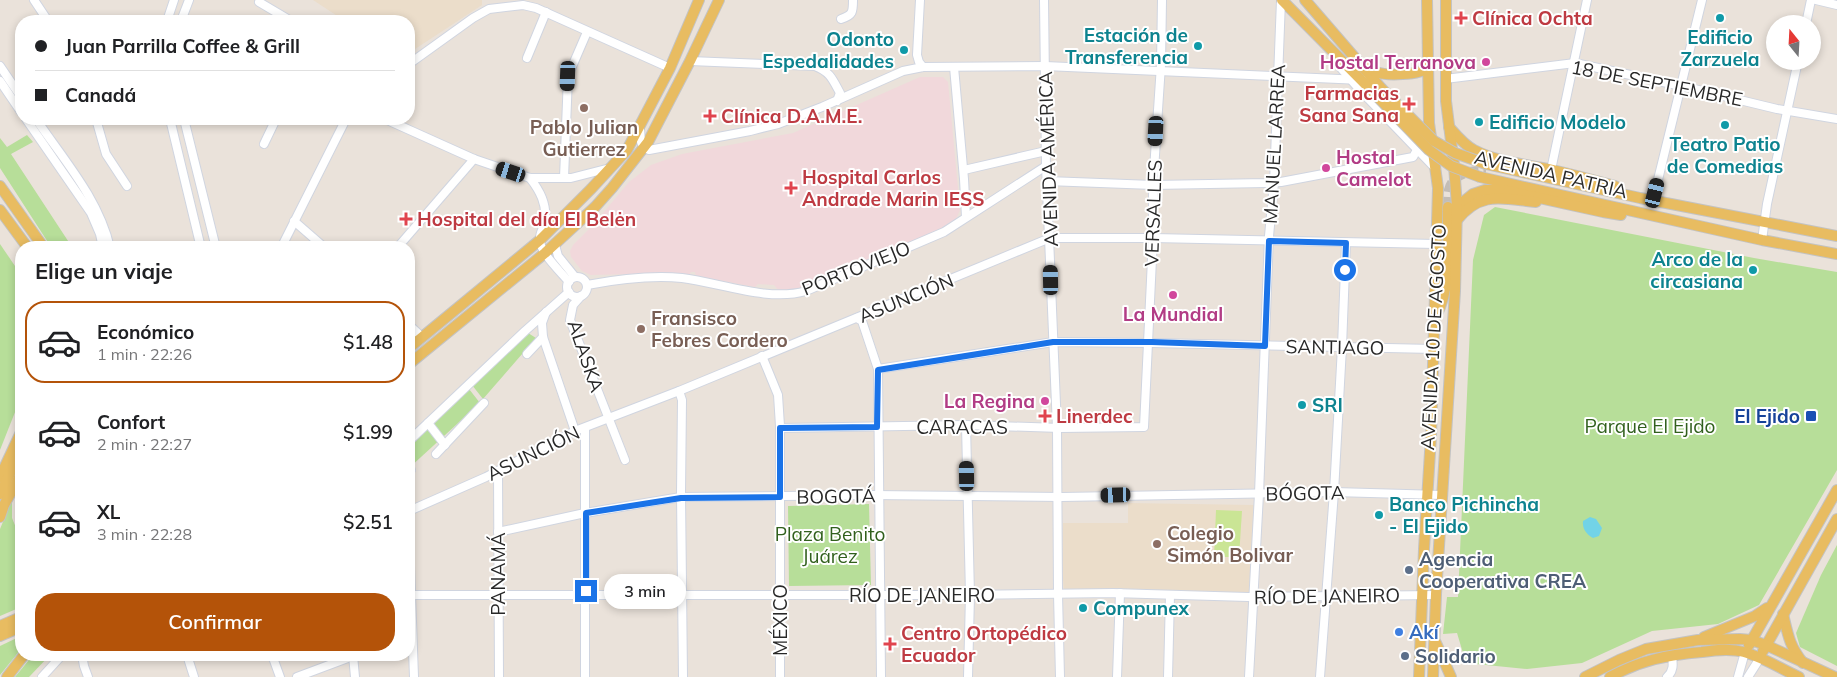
<!DOCTYPE html>
<html lang="es">
<meta charset="utf-8">
<style>
:root{--surface:#fff;--page:#f2f2f2;--text:#202124;--muted:#757577;--line:#e0e0e0;--accent:#b45309}
body{margin:0;font-family:Mulish,sans-serif;background:var(--page);color:var(--text);height:100vh;display:flex;flex-direction:column;font-size:19px;white-space:nowrap}
*{box-sizing:border-box;margin:0}
p{font-size:16px;color:var(--muted)}
.icon{flex:none;width:28px;height:28px;fill:none;stroke:currentColor;stroke-width:2;stroke-linecap:round;stroke-linejoin:round}
.map{position:relative;flex:1;overflow:hidden}
.panel{position:absolute;left:15px;top:241px;width:400px;height:420px;display:flex;flex-direction:column;background:var(--surface);border-radius:20px;box-shadow:0 2px 8px #0003}
.panel>*{flex:none}
.top-card{position:absolute;left:15px;top:15px;width:400px;height:110px;border-radius:20px;box-shadow:0 2px 8px #0003;display:grid;align-content:center;height:110px;padding:0 20px;background:var(--surface)}
.needle{width:32px;rotate:342deg}
.controls{position:absolute;left:1766px;top:15px;display:grid;gap:10px}
.controls a{display:grid;place-items:center;width:55px;height:55px;border-radius:50%;background:var(--surface);box-shadow:0 2px 8px #0003;font-size:25px}
.end{position:absolute;width:22px;height:22px;margin:-11px;border:6px solid #1a73e8;background:#fff;box-shadow:0 0 0 2px #fff}
.from{border-radius:50%}
.bubble{position:absolute;height:35px;border-radius:18px;background:var(--surface);box-shadow:0 2px 8px #0003;font-size:16px;font-weight:600;line-height:35px;text-align:center}
.car{position:absolute;width:15px;height:30px;margin:-15px -8px;border-radius:6px;box-shadow:0 0 4px 1px #0007;background:linear-gradient(#222 24%,#8ab4d8 0 40%,#222 0 76%,#8ab4d8 0 86%,#222 0)}
.top-card b{display:flex;align-items:center;gap:18px;height:48px;font-size:19px}
.top-card b+b{border-top:1px solid var(--line)}
.top-card i{width:12px;height:12px;background:var(--text)}
ul{padding:0;list-style:none}
li{display:flex;align-items:center;gap:15px;height:82px;margin:0 10px 8px;padding:0 10px;border:2px solid transparent;border-radius:20px}
li div{flex:1}
li b{display:block;font-size:19px}
li em{font-style:normal;font-weight:600}
li.active{border-color:var(--accent)}
li>.icon{width:45px;height:45px;stroke-width:1.5}
h2{padding:0 20px;font-size:22px;line-height:60px}
.cta{display:flex;gap:10px;margin-top:auto;padding:10px 20px}
.cta a{flex:1;height:58px;border-radius:20px;background:var(--accent);color:#fff;font-size:20px;font-weight:600;line-height:58px;text-align:center}
.map>svg:first-child{display:block}
</style>
<div class="map">
<svg width="1837" height="677" viewBox="0 0 1837 677">
<rect width="100%" height="100%" fill="#eae2da"/>
<g fill="#ebddca">
<polygon points="313,0 482,0 482,5 409,53 409,21 345,21"/>
<polygon points="1128,503 1254,505 1249,593 1064,593 1062,564 1063,523 1128,523"/>
</g>
<polygon fill="#f1d8db" points="920,77 943,77 948,82 960,210 956,219 937,232 813,286 811,285 791,290 779,291 774,285 758,284 755,287 696,276 695,272 691,272 689,275 674,273 591,275 582,271 571,257 570,251 573,245 593,225 629,182 651,165 682,154 793,133"/>
<g fill="#b7de99">
<polygon points="27,135 33,142 11,154 72,247 51,247 0,168 0,138 7,147"/>
<polygon points="1495,207 1754,258 1837,272 1837,470 1759,605 1718,624 1652,631 1582,663 1527,669 1466,663 1457,633 1443,634 1447,597 1458,597 1473,260 1484,215"/>
<polygon points="0,244 15,266 21,282 21,397 0,450"/>
<polygon points="528,333 536,338 483,399 472,385"/>
<polygon points="469,389 480,403 409,468 409,445"/>
<polygon points="12,500 12,518 21,540 21,607 0,616 0,529"/>
<polygon points="869,504 871,585 789,586 788,506"/>
<polygon points="1837,545 1837,666 1800,647 1796,633 1821,575"/>
<polygon points="21,636 21,649 0,675 0,646"/>
<polygon points="33,655 50,655 29,677 15,677"/>
</g>
<polygon fill="#cae595" points="1216,510 1242,511 1239,557 1214,557"/>
<path fill="#72d3e7" d="M1590,517l6,2 6,9 -3,8 -6,2c-7,-4 -11,-10 -10,-17z"/>
<g fill="none" stroke-linecap="round" stroke-linejoin="round">
<path stroke="#c3bdb6" stroke-width="10" stroke-dasharray="10 5" stroke-linecap="butt" d="M1448,207c0,-6 0,-12 1,-17 4,-17 22,-20 37,-19"/>
<defs>
<g id="minor">
<polyline points="34,0 48,21"/>
<polyline points="920,0 917,55 919,62 923,67"/>
<polyline points="1044,0 1046,166 1057,428 1058,594 1060,677"/>
<polyline points="1816,0 1837,5"/>
<polyline points="259,2 291,21"/>
<path d="M841,19c12,-4 12,-7 12,-19"/>
<polyline points="167,21 174,0"/>
<polyline points="181,21 189,0"/>
<polyline points="1806,24 1811,0"/>
<polyline points="1334,55 1339,66 1359,89 1436,169"/>
<polyline points="527,58 546,12"/>
<path d="M690,61l125,5c15,6 17,12 25,27l-3,8"/>
<polyline points="409,64 473,18 489,9 523,5 536,8 670,68"/>
<polyline points="0,66 21,97"/>
<polyline points="954,67 964,179 966,217"/>
<polyline points="1445,79 1575,63 1686,87 1777,109 1837,119"/>
<polyline points="0,81 21,112"/>
<polyline points="26,119 91,213 100,234 103,248"/>
<path d="M36,119c27,40 63,80 74,129"/>
<polyline points="96,119 106,154 127,186"/>
<polyline points="170,119 201,248"/>
<polyline points="184,119 216,248"/>
<polyline points="385,119 474,159 530,178 571,178 610,168"/>
<polyline points="640,129 641,142 644,148 649,150 750,131 778,124 822,107 903,71 923,67 1045,66 1362,80"/>
<polyline points="264,144 276,119"/>
<polyline points="964,170 1046,151"/>
<polyline points="1551,170 1587,0"/>
<path d="M530,178c10,13 17,26 15,43 -1,7 -6,12 -5,19 0,13 21,32 29,42"/>
<polyline points="564,178 568,76 587,32"/>
<polyline points="1047,181 1153,185 1266,183 1281,182 1413,157 1417,150"/>
<polyline points="1653,200 1702,0"/>
<polyline points="294,221 325,248"/>
<polyline points="1762,240 1767,204 1798,61"/>
<polyline points="555,245 558,256 575,277"/>
<polyline points="281,248 346,119"/>
<polyline points="397,248 474,159"/>
<circle cx="577" cy="287" r="10"/>
<path d="M587,285c32,-6 63,-10 95,-7 39,5 86,24 124,13l138,-59 102,-66"/>
<polyline points="581,296 573,305 570,320 625,460"/>
<polyline points="546,312 542,323 543,337 575,431"/>
<polyline points="857,318 862,321 878,369 881,677"/>
<polyline points="409,325 422,337"/>
<polyline points="527,354 543,337"/>
<polyline points="762,356 778,395 780,426 780,677"/>
<polyline points="878,369 1053,342 1152,343 1434,349"/>
<polyline points="679,391 682,400 681,494 683,677"/>
<polyline points="428,423 445,445"/>
<polyline points="966,425 970,595 968,677"/>
<polyline points="585,428 585,677"/>
<polyline points="780,428 966,425 1060,428 1144,427 1153,238 1153,185 1161,65 1162,0"/>
<polyline points="409,441 525,331 569,292"/>
<polyline points="436,454 484,403"/>
<polyline points="409,471 411,470"/>
<polyline points="498,471 499,677"/>
<polyline points="409,511 486,477 575,431 679,391 1050,238 1153,238 1436,244"/>
<polyline points="498,532 585,513 681,497 873,495 1062,497 1334,492 1442,495"/>
<polyline points="409,538 414,677"/>
<polyline points="409,595 964,595 1113,593 1248,597 1436,595"/>
<polyline points="82,655 84,666 88,677"/>
<polyline points="187,655 194,677"/>
<polyline points="272,655 280,677"/>
<polyline points="353,655 355,677"/>
<polyline points="42,677 62,655"/>
<polyline points="297,677 353,656"/>
<polyline points="1117,677 1120,593"/>
<polyline points="1168,677 1170,595"/>
<polyline points="1249,677 1259,494 1269,236 1274,183 1281,0"/>
<polyline points="1320,677 1334,492 1342,347 1346,243"/>
<path d="M1667,677c7,-6 6,-13 5,-22"/>
<polyline points="1738,677 1745,652"/>
<polyline points="1748,677 1760,658"/>
</g>
<g id="major">
<polyline points="1282,0 1373,92"/>
<polyline points="1305,0 1381,88"/>
<path d="M1367,64c3,3 6,6 9,8 10,4 44,3 51,-4"/>
<path d="M1449,127c7,8 15,18 25,23 23,12 49,14 74,19 22,5 45,11 67,17"/>
<polyline points="1486,164 1640,198 1837,236"/>
<polyline points="1480,177 1762,240 1837,254"/>
<polyline points="0,186 44,248"/>
<polyline points="1457,207 1473,194 1485,190 1503,190 1603,212 1621,215"/>
<polyline points="0,210 28,248"/>
<path d="M1457,220c24,-30 46,-21 79,-18"/>
<path d="M1436,316c17,-32 11,-74 12,-109"/>
<polyline points="409,348 540,240 591,189 627,150 670,68 699,0"/>
<polyline points="409,364 545,253 595,207 612,188 648,142 690,61 719,0"/>
<polyline points="0,477 21,432"/>
<polyline points="0,494 21,450"/>
<polyline points="0,517 4,505 21,474"/>
<path d="M1783,614c5,21 6,31 20,49"/>
<polyline points="0,626 21,617"/>
<polyline points="0,636 21,627"/>
<polyline points="1704,637 1755,616 1767,608"/>
<polyline points="1436,643 1451,677"/>
<polyline points="1749,645 1837,490"/>
<polyline points="1763,651 1837,519"/>
<polyline points="7,677 24,655"/>
<polyline points="1419,677 1424,549 1431,436 1438,188 1429,123 1427,0"/>
<polyline points="1433,677 1436,594 1455,291 1457,207 1454,165 1446,101 1446,0"/>
<polyline points="1585,677 1619,660 1646,649 1698,640 1740,639 1751,640 1766,645 1835,677"/>
<path d="M1610,677c31,-17 57,-22 92,-25 13,-2 28,-4 42,0 19,5 37,17 55,25"/>
</g>
</defs>
<use href="#minor" stroke="#d0d5e0" stroke-width="10"/>
<use href="#major" stroke="#c3c3c3" stroke-width="12"/>
<use href="#minor" stroke="#fff" stroke-width="8"/>
<use href="#major" stroke="#e8bc61" stroke-width="10"/>
<defs>
<g id="major-bridge">
<polyline points="1381,88 1434,141 1455,153 1486,164"/>
<polyline points="1373,92 1429,150 1451,166 1480,177"/>
</g>
</defs>
<use href="#major-bridge" stroke="#c3c3c3" stroke-width="12" stroke-linecap="butt"/>
<use href="#major-bridge" stroke="#e8bc61" stroke-width="10"/>
</g>
<g fill="none" stroke-linecap="round" stroke-linejoin="round">
<polyline stroke="#1a73e8" stroke-width="6" points="586,591 586,513 681,498 780,497 780,428 877,427 878,370 1053,342 1152,342 1265,346 1269,241 1346,243 1345,270"/>
</g>
<g fill="#e0444e" stroke="#fff" stroke-width="2">
<path d="M1458.5 10.5h5v5h5v5h-5v5h-5v-5h-5v-5h5z"/>
<path d="M1406.5 96.5h5v5h5v5h-5v5h-5v-5h-5v-5h5z"/>
<path d="M707.5 108.5h5v5h5v5h-5v5h-5v-5h-5v-5h5z"/>
<path d="M788.5 180.5h5v5h5v5h-5v5h-5v-5h-5v-5h5z"/>
<path d="M403.5 211.5h5v5h5v5h-5v5h-5v-5h-5v-5h5z"/>
<path d="M1042.5 408.5h5v5h5v5h-5v5h-5v-5h-5v-5h5z"/>
<path d="M887.5 636.5h5v5h5v5h-5v5h-5v-5h-5v-5h5z"/>
</g>
<g fill="#0f9aa8" stroke="#fff" stroke-width="2">
<circle cx="1720" cy="18" r="5"/>
<circle cx="1198" cy="46" r="5"/>
<circle cx="904" cy="50" r="5"/>
<circle cx="1479" cy="122" r="5"/>
<circle cx="1725" cy="125" r="5"/>
<circle cx="1753" cy="270" r="5"/>
<circle cx="1302" cy="405" r="5"/>
<circle cx="1379" cy="515" r="5"/>
<circle cx="1083" cy="608" r="5"/>
</g>
<g fill="#d1479c" stroke="#fff" stroke-width="2">
<circle cx="1486" cy="62" r="5"/>
<circle cx="1326" cy="168" r="5"/>
<circle cx="1173" cy="295" r="5"/>
<circle cx="1045" cy="401" r="5"/>
</g>
<g fill="#8d6e63" stroke="#fff" stroke-width="2">
<circle cx="584" cy="108" r="5"/>
<circle cx="641" cy="329" r="5"/>
<circle cx="1157" cy="544" r="5"/>
</g>
<rect fill="#1a4fb4" stroke="#fff" stroke-width="2" x="1805" y="410" width="12" height="12" rx="2.5"/>
<g fill="#5c6f8a" stroke="#fff" stroke-width="2">
<circle cx="1409" cy="570" r="5"/>
<circle cx="1405" cy="656" r="5"/>
</g>
<circle fill="#3f7fe0" stroke="#fff" stroke-width="2" cx="1399" cy="632" r="5"/>
<g text-anchor="middle" dominant-baseline="central" stroke-width="4" stroke-linejoin="round" paint-order="stroke">
<g font-size="19" font-weight="bold" fill="#be3a42" stroke="#fff" text-anchor="start">
<text x="1472" y="18">Clínica Ochta</text>
<text x="1399" y="93" text-anchor="end">Farmacias<tspan x="1399" dy="22">Sana Sana</tspan></text>
<text x="721" y="116">Clínica D.A.M.E.</text>
<text x="802" y="177">Hospital Carlos<tspan x="802" dy="22">Andrade Marin IESS</tspan></text>
<text x="417" y="219">Hospital del día El Belėn</text>
<text x="1056" y="416">Linerdec</text>
<text x="901" y="633">Centro Ortopédico<tspan x="901" dy="22">Ecuador</tspan></text>
</g>
<g font-size="19" font-weight="bold" fill="#0d838f" stroke="#fff" text-anchor="start">
<text x="1188" y="35" text-anchor="end">Estación de<tspan x="1188" dy="22">Transferencia</tspan></text>
<text x="1720" y="37" text-anchor="middle">Edificio<tspan x="1720" dy="22">Zarzuela</tspan></text>
<text x="894" y="39" text-anchor="end">Odonto<tspan x="894" dy="22">Espedalidades</tspan></text>
<text x="1489" y="122">Edificio Modelo</text>
<text x="1725" y="144" text-anchor="middle">Teatro Patio<tspan x="1725" dy="22">de Comedias</tspan></text>
<text x="1743" y="259" text-anchor="end">Arco de la<tspan x="1743" dy="22">circasiana</tspan></text>
<text x="1312" y="405">SRI</text>
<text x="1389" y="504">Banco Pichincha<tspan x="1389" dy="22">- El Ejido</tspan></text>
<text x="1093" y="608">Compunex</text>
</g>
<g font-size="19" font-weight="bold" fill="#b23c85" stroke="#fff" text-anchor="end">
<text x="1476" y="62">Hostal Terranova</text>
<text x="1336" y="157" text-anchor="start">Hostal<tspan x="1336" dy="22">Camelot</tspan></text>
<text x="1173" y="314" text-anchor="middle">La Mundial</text>
<text x="1035" y="401">La Regina</text>
</g>
<g font-size="19" fill="#282828" stroke="#fff">
<text transform="translate(1657 83) rotate(11)">18 DE SEPTIEMBRE</text>
<text transform="translate(1274 144) rotate(-87)">MANUEL LARREA</text>
<text transform="translate(1048 159) rotate(-92)">AVENIDA AMÉRICA</text>
<text transform="translate(1551 174) rotate(13)">AVENIDA PATRIA</text>
<text transform="translate(1153 213) rotate(-88)">VERSALLES</text>
<text transform="translate(856 268) rotate(-22)">PORTOVIEJO</text>
<text transform="translate(906 298) rotate(-22)">ASUNCIÓN</text>
<text transform="translate(1433 337) rotate(-87)">AVENIDA 10 DE AGOSTO</text>
<text transform="translate(1335 347) rotate(1)">SANTIAGO</text>
<text transform="translate(586 356) rotate(71)">ALASKA</text>
<text x="962" y="427">CARACAS</text>
<text transform="translate(533 453) rotate(-26)">ASUNCIÓN</text>
<text transform="translate(1305 493) rotate(-1)">BÓGOTA</text>
<text transform="translate(836 496) rotate(-1)">BOGOTÁ</text>
<text transform="translate(498 574) rotate(-90)">PANAMÁ</text>
<text x="922" y="595">RÍO DE JANEIRO</text>
<text transform="translate(1327 596) rotate(-1)">RÍO DE JANEIRO</text>
<text transform="translate(780 620) rotate(-90)">MÉXICO</text>
</g>
<g font-size="19" font-weight="bold" fill="#785e54" stroke="#fff" text-anchor="start">
<text x="584" y="127" text-anchor="middle">Pablo Julian<tspan x="584" dy="22">Gutierrez</tspan></text>
<text x="651" y="318">Fransisco<tspan x="651" dy="22">Febres Cordero</tspan></text>
<text x="1167" y="533">Colegio<tspan x="1167" dy="22">Simón Bolivar</tspan></text>
</g>
<g font-size="19" font-weight="bold" fill="#164399" stroke="#fff" text-anchor="end">
<text x="1800" y="416">El Ejido</text>
</g>
<g font-size="19" fill="#31601d" stroke="#fff">
<text x="1650" y="426">Parque El Ejido</text>
<text x="830" y="534">Plaza Benito<tspan x="830" dy="22">Juárez</tspan></text>
</g>
<g font-size="19" font-weight="bold" fill="#4e5e75" stroke="#fff" text-anchor="start">
<text x="1419" y="559">Agencia<tspan x="1419" dy="22">Cooperativa CREA</tspan></text>
<text x="1415" y="656">Solidario</text>
</g>
<g font-size="19" font-weight="bold" fill="#366cbe" stroke="#fff" text-anchor="start">
<text x="1409" y="632">Akí</text>
</g>
</g>
</svg>
<div class="controls">
<a><svg class="needle" viewBox="-14 -14 28 28"><path d="M0-13l5 13h-10z" fill="#e53935"/><path d="M0 13l5-13h-10z" fill="#757577"/></svg></a>
</div>
<i class="end from" style="left:1345px;top:270px"></i>
<i class="end" style="left:586px;top:591px"></i>
<div class="bubble" style="left:604px;top:574px;width:82px">3 min</div>
<i class="car" style="left:568px;top:76px;rotate:182deg"></i>
<i class="car" style="left:1156px;top:131px;rotate:183deg"></i>
<i class="car" style="left:511px;top:172px;rotate:288deg"></i>
<i class="car" style="left:1655px;top:193px;rotate:14deg"></i>
<i class="car" style="left:1051px;top:280px;rotate:359deg"></i>
<i class="car" style="left:967px;top:476px;rotate:359deg"></i>
<i class="car" style="left:1116px;top:495px;rotate:268deg"></i>
<div class="top-card">
<b><i class="from"></i>Juan Parrilla Coffee &amp; Grill</b>
<b><i></i>Canadá</b>
</div>
<section class="panel">
<h2>Elige un viaje</h2>
<ul>
<li class="active"><svg class="icon" aria-label="car" viewBox="0 0 24 24"><path d="M5 17H2v-5l4-1 3-4h7l3 4 3 1v5h-3M9 17h6M6 11h13"/><circle cx="7" cy="17" r="2"/><circle cx="17" cy="17" r="2"/></svg><div><b>Económico</b><p>1 min · 22:26</p></div><em>$1.48</em></li>
<li><svg class="icon" aria-label="car" viewBox="0 0 24 24"><path d="M5 17H2v-5l4-1 3-4h7l3 4 3 1v5h-3M9 17h6M6 11h13"/><circle cx="7" cy="17" r="2"/><circle cx="17" cy="17" r="2"/></svg><div><b>Confort</b><p>2 min · 22:27</p></div><em>$1.99</em></li>
<li><svg class="icon" aria-label="car" viewBox="0 0 24 24"><path d="M5 17H2v-5l4-1 3-4h7l3 4 3 1v5h-3M9 17h6M6 11h13"/><circle cx="7" cy="17" r="2"/><circle cx="17" cy="17" r="2"/></svg><div><b>XL</b><p>3 min · 22:28</p></div><em>$2.51</em></li>
</ul>
<div class="cta"><a>Confirmar</a></div>
</section>
</div>
